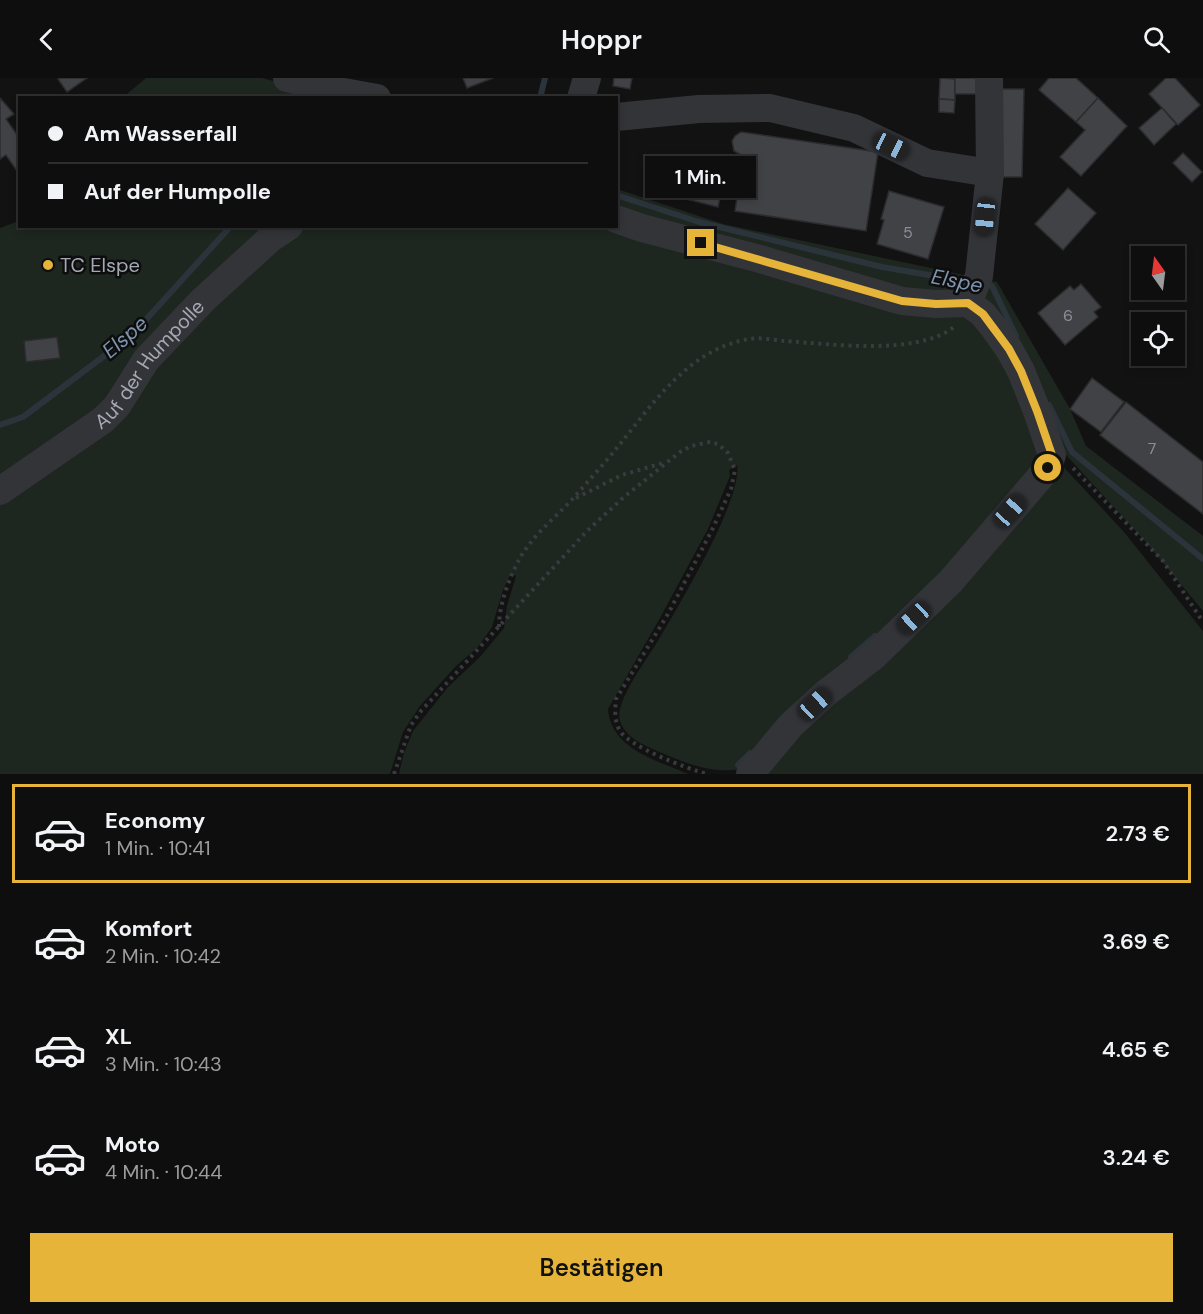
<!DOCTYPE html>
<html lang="de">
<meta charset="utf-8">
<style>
:root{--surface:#0e0e0e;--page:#171717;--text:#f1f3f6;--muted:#9b9c9e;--line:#2e2e2e;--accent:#e5b439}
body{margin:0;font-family:"DM Sans",sans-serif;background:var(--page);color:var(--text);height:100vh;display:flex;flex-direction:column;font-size:22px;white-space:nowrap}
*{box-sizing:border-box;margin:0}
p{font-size:20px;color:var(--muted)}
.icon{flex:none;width:33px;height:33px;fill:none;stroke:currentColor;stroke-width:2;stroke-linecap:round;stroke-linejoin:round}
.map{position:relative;height:696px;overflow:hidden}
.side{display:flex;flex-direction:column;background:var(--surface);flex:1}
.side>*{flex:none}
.banner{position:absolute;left:18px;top:18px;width:600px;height:132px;border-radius:0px;box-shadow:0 3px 9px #0003,0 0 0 2px var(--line);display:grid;align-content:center;height:132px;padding:0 30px;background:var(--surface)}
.needle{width:39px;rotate:346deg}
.tools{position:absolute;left:1131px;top:168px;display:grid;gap:12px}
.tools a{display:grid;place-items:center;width:54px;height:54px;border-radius:0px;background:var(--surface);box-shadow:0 3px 9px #0003,0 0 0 2px var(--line);font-size:30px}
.end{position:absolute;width:27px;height:27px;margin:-14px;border:8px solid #e5b439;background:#111;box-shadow:0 0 0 3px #111}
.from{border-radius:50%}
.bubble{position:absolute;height:42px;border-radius:0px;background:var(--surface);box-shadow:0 3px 9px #0003,0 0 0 2px var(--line);font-size:20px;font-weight:600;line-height:42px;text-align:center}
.car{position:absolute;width:18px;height:36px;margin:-18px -9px;border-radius:8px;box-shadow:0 0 4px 2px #0007;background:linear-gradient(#222 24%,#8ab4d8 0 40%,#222 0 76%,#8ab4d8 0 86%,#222 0)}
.banner b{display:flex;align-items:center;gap:21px;height:57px;font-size:22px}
.banner b+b{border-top:2px solid var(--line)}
.banner i{width:15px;height:15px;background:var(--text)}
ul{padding:10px 0 0;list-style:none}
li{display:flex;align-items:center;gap:18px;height:99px;margin:0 12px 9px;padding:0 18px;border:3px solid transparent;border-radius:0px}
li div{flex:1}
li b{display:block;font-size:22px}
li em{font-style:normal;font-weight:600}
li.active{border-color:var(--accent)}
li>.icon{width:54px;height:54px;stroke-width:1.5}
.primary-button{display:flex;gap:12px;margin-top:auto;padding:12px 30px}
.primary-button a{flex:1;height:69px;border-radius:0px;background:var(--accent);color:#111;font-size:24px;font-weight:600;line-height:69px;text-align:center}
header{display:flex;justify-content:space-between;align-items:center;height:78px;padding:0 30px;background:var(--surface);font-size:27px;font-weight:600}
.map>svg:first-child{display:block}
</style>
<header><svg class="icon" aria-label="back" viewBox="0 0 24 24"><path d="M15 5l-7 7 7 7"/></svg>Hoppr<svg class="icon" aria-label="search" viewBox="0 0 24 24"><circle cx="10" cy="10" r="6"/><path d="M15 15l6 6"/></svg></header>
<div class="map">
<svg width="1203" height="696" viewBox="0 0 1203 696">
<rect width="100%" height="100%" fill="#121213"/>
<g fill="#1e2620">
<polygon points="146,0 262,0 338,20 122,20"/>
<path d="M617,111l106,35 274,58 73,127 16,37 117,90v75l-58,-70 -79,-86 -21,-8 79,85 79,99v143h-459l-3,-5c-28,5 -54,-5 -79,-16 -16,-7 -36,-14 -42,-32 -6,-20 29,-64 39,-82 19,-32 84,-141 78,-174l-8,5 1,6 -22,53 -48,89 -52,91c3,40 48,51 80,65h-289l5,-21 9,-22 35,-44 32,-30 24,-29 3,-22 9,-30 -5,-3 -8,17 -11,37 -14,20 -23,20 -35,39 -17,26 -13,42h-390v-546l19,-7 1,5h596z"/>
</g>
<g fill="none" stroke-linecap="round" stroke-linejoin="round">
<g stroke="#2c343b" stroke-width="6">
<polyline points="540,20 545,0"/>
<polyline points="616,117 699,144 882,189 970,204"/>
<polyline points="983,207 992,208 1016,258"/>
<polyline points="1049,327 1072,374 1203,481"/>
<polyline points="0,347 23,339 132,257 231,148"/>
<polyline points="851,579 875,558"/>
<polyline points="738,687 750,675"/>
</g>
</g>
<g fill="#414246" stroke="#2c2c2f" stroke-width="1.5">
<polygon points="60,0 87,0 67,14 58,1"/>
<polygon points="463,0 493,0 467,10"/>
<polygon points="614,0 632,0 630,11 613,8"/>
<polygon points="940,0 955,1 955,22 939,21"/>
<rect x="955" y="0" width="26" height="16"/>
<polygon points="1049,0 1076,0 1098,20 1076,44 1039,12"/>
<polygon points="1166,0 1175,0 1200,27 1178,47 1149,16"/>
<polygon points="998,11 1024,11 1022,99 996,99"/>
<polygon points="0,20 14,36 6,41 20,61 20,91 17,93 6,77 0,81"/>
<polygon points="1098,20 1127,48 1081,98 1060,79 1085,52 1076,44"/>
<polygon points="939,21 955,22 954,35 939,34"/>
<polygon points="1162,30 1176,46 1154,67 1139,50"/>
<polygon points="741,54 878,74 866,153 735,133 743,78 734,73 732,63 735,58"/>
<polygon points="1183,75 1202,94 1192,104 1173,85"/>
<polygon points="671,95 723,107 718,129 666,116"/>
<polygon points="1068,110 1096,135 1063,172 1035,146"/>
<polygon points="889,113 944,129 928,181 877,166 884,142 881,141"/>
<polygon points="1081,206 1101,229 1094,234 1098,239 1065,267 1038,235 1070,208 1074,212"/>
<polygon points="57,259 60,280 26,284 24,263"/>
<polygon points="1092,300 1124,324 1101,354 1070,331"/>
<polygon points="1126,324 1203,384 1203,436 1100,357"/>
</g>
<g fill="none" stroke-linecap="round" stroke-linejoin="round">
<g stroke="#393b3f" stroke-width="4" stroke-dasharray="3 4.5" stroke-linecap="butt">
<polyline points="1073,390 1163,483 1203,544"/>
<polyline points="576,420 622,397 663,385"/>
<path d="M499,549c0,-23 10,-49 21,-69 14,-25 39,-43 57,-64 13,-15 27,-30 39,-45 36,-44 72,-100 133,-110 11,-2 25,1 36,2 46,3 132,15 169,-14"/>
<path d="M394,696l17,-49 10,-14 166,-180 37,-34 56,-45 11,-6 19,-4 8,2 10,9 7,17 -4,19 -19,41 -44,84 -52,85c-1,10 -2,22 4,32 10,16 68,38 87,43"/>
</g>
<g stroke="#333438" stroke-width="28">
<polyline points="287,0 338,13 377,20"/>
<polyline points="581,20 587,0"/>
<polyline points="616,39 699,31 770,30 854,50 927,85 990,95"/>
<polyline points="616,141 642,150 760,181 902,223 936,226 968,225"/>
<polyline points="968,225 979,198 990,95 989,0"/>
<path id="s1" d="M0,413l103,-71 14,-14 29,-46 57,-60 68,-62 18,-12"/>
<polyline points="750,696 791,647 826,615 873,579 951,503 1048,390 1052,377 1037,333 1021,293 1009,271 994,250 983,236 968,225"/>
</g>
</g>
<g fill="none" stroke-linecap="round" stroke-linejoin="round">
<polyline stroke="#e5b439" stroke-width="8" points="701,165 902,223 936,226 968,225 983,236 1009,271 1021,293 1037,333 1052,377 1048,390"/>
</g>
<circle fill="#e5b439" stroke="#0d0d0e" stroke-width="2" cx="48" cy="187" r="6"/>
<g text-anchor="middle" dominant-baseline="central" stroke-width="5" stroke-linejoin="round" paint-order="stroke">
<g font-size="16" fill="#8b8e98">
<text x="908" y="154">5</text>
<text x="1068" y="237">6</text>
<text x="1152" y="370">7</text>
</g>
<g font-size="20" fill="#a4a8b3" stroke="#0d0d0e" text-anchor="start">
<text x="60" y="187">TC Elspe</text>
</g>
<g font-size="20" fill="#a4a8b3" stroke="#0d0d0e">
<text stroke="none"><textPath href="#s1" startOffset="198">Auf der Humpolle</textPath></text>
</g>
<g font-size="21" font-style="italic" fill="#7d94ac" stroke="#0d0d0e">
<text transform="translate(957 203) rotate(11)">Elspe</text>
<text transform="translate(125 259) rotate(-41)">Elspe</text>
</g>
</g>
</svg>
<div class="tools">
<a><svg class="needle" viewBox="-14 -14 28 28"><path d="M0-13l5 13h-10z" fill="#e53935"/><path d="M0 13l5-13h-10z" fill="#9b9c9e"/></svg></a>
<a><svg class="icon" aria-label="locate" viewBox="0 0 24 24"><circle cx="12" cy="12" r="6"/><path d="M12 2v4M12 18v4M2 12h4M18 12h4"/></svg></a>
</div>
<i class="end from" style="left:1048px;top:390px"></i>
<i class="end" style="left:701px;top:165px"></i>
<div class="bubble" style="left:645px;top:78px;width:111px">1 Min.</div>
<i class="car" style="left:891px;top:68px;rotate:115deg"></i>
<i class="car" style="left:985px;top:139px;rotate:186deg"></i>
<i class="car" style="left:1010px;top:433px;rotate:42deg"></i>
<i class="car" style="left:914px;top:540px;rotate:227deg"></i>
<i class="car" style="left:815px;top:626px;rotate:47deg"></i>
<div class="banner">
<b><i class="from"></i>Am Wasserfall</b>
<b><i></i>Auf der Humpolle</b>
</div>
</div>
<section class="side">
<ul>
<li class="active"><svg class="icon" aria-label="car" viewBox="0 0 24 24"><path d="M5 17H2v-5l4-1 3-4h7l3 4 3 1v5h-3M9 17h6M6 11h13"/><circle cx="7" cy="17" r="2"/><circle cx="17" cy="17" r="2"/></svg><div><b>Economy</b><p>1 Min. · 10:41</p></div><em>2.73 €</em></li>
<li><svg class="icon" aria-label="car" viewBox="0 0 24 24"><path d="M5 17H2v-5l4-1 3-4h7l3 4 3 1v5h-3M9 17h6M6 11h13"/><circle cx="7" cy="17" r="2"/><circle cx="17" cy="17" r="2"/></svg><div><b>Komfort</b><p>2 Min. · 10:42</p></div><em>3.69 €</em></li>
<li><svg class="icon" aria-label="car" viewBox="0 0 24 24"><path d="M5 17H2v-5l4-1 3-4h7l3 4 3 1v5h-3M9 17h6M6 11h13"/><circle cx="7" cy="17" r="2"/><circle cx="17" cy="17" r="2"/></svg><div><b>XL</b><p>3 Min. · 10:43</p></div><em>4.65 €</em></li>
<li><svg class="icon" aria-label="car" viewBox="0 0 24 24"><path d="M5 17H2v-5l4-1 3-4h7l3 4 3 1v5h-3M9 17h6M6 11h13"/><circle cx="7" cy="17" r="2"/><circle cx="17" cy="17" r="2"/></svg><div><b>Moto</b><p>4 Min. · 10:44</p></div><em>3.24 €</em></li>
</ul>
<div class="primary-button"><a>Bestätigen</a></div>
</section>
